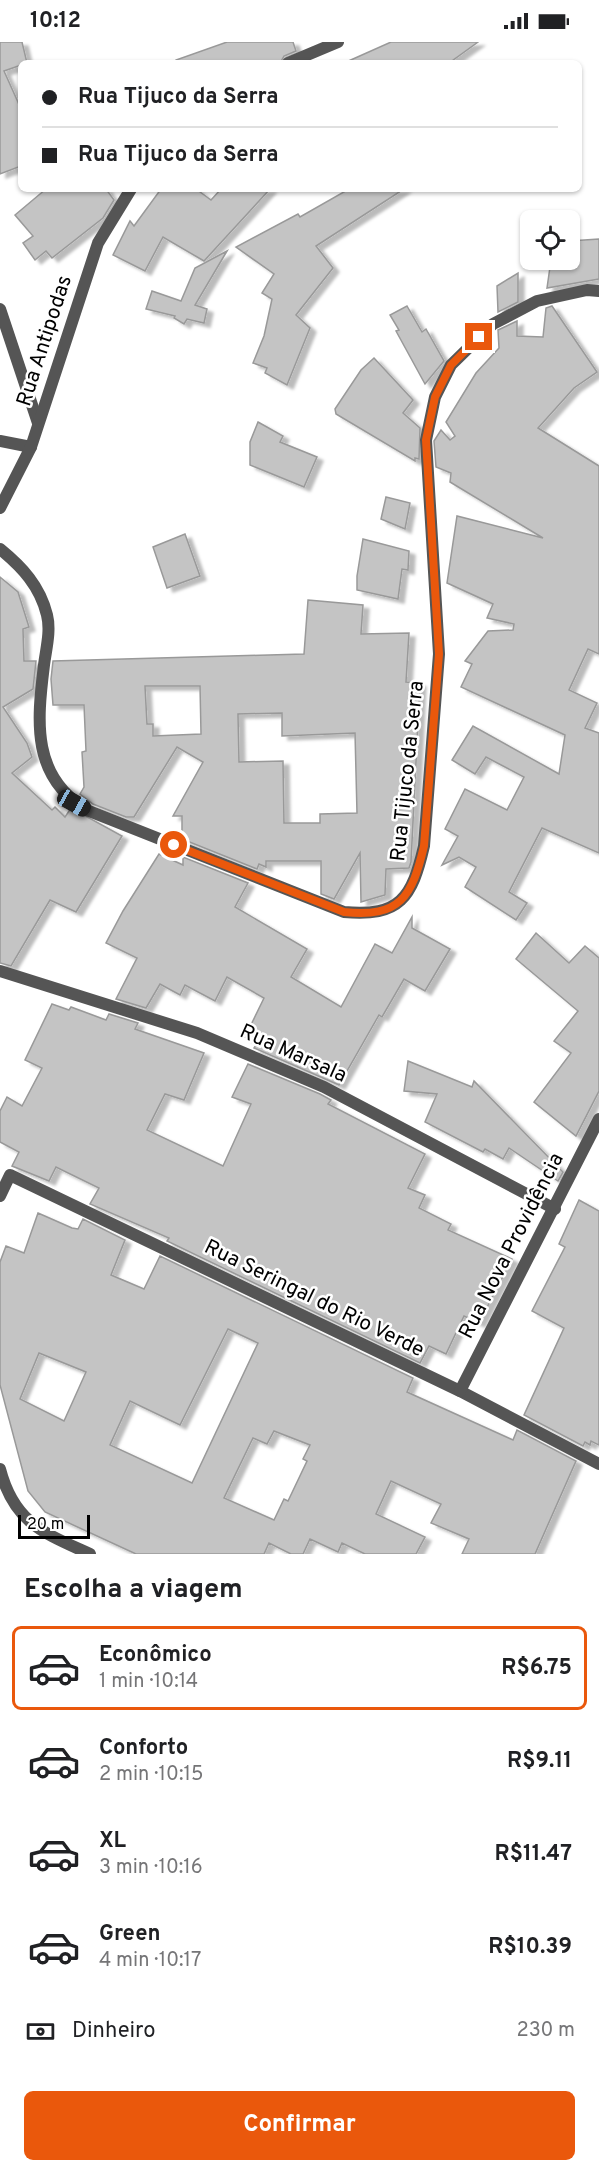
<!DOCTYPE html>
<html lang="pt">
<meta charset="utf-8">
<style>
:root{--surface:#fff;--page:#f6f6f6;--text:#202124;--muted:#757577;--line:#e0e0e0;--accent:#ea580c}
body{margin:0;font-family:Overpass,sans-serif;background:var(--page);color:var(--text);height:100vh;display:flex;flex-direction:column;font-size:22px;white-space:nowrap}
*{box-sizing:border-box;margin:0}
p{font-size:20px;color:var(--muted)}
.icon{flex:none;width:33px;height:33px;fill:none;stroke:currentColor;stroke-width:2;stroke-linecap:round;stroke-linejoin:round}
.map{position:relative;height:1512px;overflow:hidden}
.drawer{display:flex;flex-direction:column;background:var(--surface);flex:1}
.drawer>*{flex:none}
.guide{position:absolute;left:18px;top:18px;width:564px;height:132px;border-radius:9px;box-shadow:0 2px 4px #0004;display:grid;align-content:center;height:132px;padding:0 24px;background:var(--surface)}
.fabs{position:absolute;left:520px;top:168px;display:grid;gap:12px}
.fabs a{display:grid;place-items:center;width:60px;height:60px;border-radius:9px;background:var(--surface);box-shadow:0 2px 4px #0004;font-size:30px}
.scale{position:absolute;left:18px;bottom:15px;width:72px;box-sizing:border-box;padding-left:6px;border:3px solid #000;border-top:0;font-size:16px;line-height:21px;white-space:nowrap;color:#000;-webkit-text-stroke:4px #fff;paint-order:stroke}
.end{position:absolute;width:27px;height:27px;margin:-14px;border:8px solid #ea580c;background:#fff;box-shadow:0 0 0 3px #fff}
.from{border-radius:50%}
.car{position:absolute;width:18px;height:36px;margin:-18px -9px;border-radius:8px;box-shadow:0 0 4px 2px #0007;background:linear-gradient(#222 24%,#8ab4d8 0 40%,#222 0 76%,#8ab4d8 0 86%,#222 0)}
.guide b{display:flex;align-items:center;gap:21px;height:57px;font-size:22px}
.guide b+b{border-top:2px solid var(--line)}
.guide i{width:15px;height:15px;background:var(--text)}
ul{padding:0;list-style:none}
li{display:flex;align-items:center;gap:18px;height:84px;margin:0 12px 9px;padding:0 12px;border:3px solid transparent;border-radius:9px}
li div{flex:1}
li b{display:block;font-size:22px}
li em{font-style:normal;font-weight:700}
li.on{border-color:var(--accent)}
li>.icon{width:54px;height:54px;stroke-width:1.5}
h2{padding:0 24px;font-size:27px;line-height:72px}
.pay{display:flex;align-items:center;gap:15px;height:66px;padding:0 24px;font-size:22px}
.pay p{margin-inline-start:auto}
.button{display:flex;gap:12px;margin-top:auto;padding:12px 24px}
.button a{flex:1;height:69px;border-radius:9px;background:var(--accent);color:#fff;font-size:24px;font-weight:700;line-height:69px;text-align:center}
.status{display:flex;justify-content:space-between;align-items:center;height:42px;padding:0 30px;background:var(--surface);direction:ltr}
.status svg{height:16px;fill:currentColor}
.map>svg:first-child{display:block}
</style>
<div class="status"><b>10:12</b><svg viewBox="0 0 49 12"><path d="M0 12V9h3v3zM5 12V6h3v6zM10 12V3h3v9zM15 12V0h3v12zM26 1h20v11H26zM47 4h2v5h-2z"/></svg></div>
<div class="map">
<svg width="599" height="1512" viewBox="0 0 599 1512">
<defs>
<filter id="shadow"><feDropShadow dx="6" dy="4" stdDeviation="1.5" flood-color="#0004"/></filter>
</defs>
<rect width="100%" height="100%" fill="#fff"/>
<g fill="#c4c4c4" stroke="#999" stroke-width="1.5" fill-rule="evenodd" filter="url(#shadow)">
<polygon points="0,0 22,0 27,21 4,29 21,67 21,124 0,132"/>
<polygon points="227,0 293,0 296,9 284,14 280,21 176,21 176,18"/>
<polygon points="391,0 478,0 449,21 344,21"/>
<polygon points="46,147 106,147 114,158 103,176 52,216 46,209 35,218 23,201 33,194 15,173"/>
<polygon points="161,147 196,147 211,158 221,147 270,147 204,219 163,195 145,229 113,213 130,179 134,184"/>
<polygon points="349,147 404,147 316,204 333,226 296,273 310,286 287,343 265,331 267,326 253,321 264,294 272,257 262,251 274,232 236,205 298,172 300,175"/>
<polygon points="599,197 599,237 547,246 551,218 570,218 570,199"/>
<polygon points="227,209 195,263 207,267 204,281 187,277 184,282 174,276 175,274 146,267 152,249 181,259 195,226"/>
<polygon points="518,231 518,260 498,270 497,244"/>
<polygon points="407,264 422,290 426,287 444,319 425,342 396,289 399,288 390,273"/>
<polygon points="552,264 597,330 574,346 538,386 599,424 599,612 588,607 569,648 597,661 585,686 599,691 599,811 542,786 509,850 527,861 516,878 465,845 476,825 459,815 442,823 458,794 445,787 465,747 507,768 524,735 486,715 475,732 452,718 473,684 559,732 565,693 461,645 472,622 465,619 488,589 513,588 514,582 487,576 493,562 447,541 457,474 543,496 450,440 451,431 436,425 434,399 441,388 450,398 455,394 446,380 476,331 499,306 498,288 517,279 517,294 543,295 546,266"/>
<polygon points="374,316 413,358 403,371 420,386 419,417 415,416 415,419 336,372 335,367 361,328"/>
<polygon points="258,380 283,394 280,400 317,415 304,445 250,423 250,400"/>
<polygon points="386,455 410,461 405,487 381,477"/>
<polygon points="185,492 200,534 167,546 153,505"/>
<polygon points="363,497 409,509 408,528 402,527 398,557 357,548 357,534"/>
<polygon points="0,535 18,550 29,585 23,587 24,619 36,619 33,647 3,665 27,701 32,715 12,731 52,768 55,765 65,775 71,766 122,794 76,870 50,858 11,924 0,921"/>
<path d="M308,558l55,5 -2,29 48,-1 -3,49 14,1 -9,179 -2,6 -23,1 -1,26 -24,7 -1,-49 -26,46 -13,-5v-33h-55v6l-7,-3 -2,5 -75,-30v-23h-9l30,-54 -26,-15 -43,70h-8l-33,-13 -13,-10 4,-7 -2,-35 4,-1 -2,-46h-31l-2,-26 2,-18 251,-7zM145,644h55l1,48 -48,2v-12h-6zM282,671v23l73,-3 2,80 -37,1v9h-36l-1,-62 -44,1 -1,-48z"/>
<polygon points="159,812 183,823 183,815 248,841 235,865 307,907 291,935 341,965 375,902 392,911 412,875 412,886 450,907 425,949 404,937 382,975 379,973 339,1043 254,1006 258,1000 245,995 264,956 227,935 215,959 185,943 180,953 160,942 146,966 116,957 137,916 106,901 123,869"/>
<polygon points="536,891 569,921 585,904 599,916 599,1049 576,1094 534,1060 571,1011 554,999 578,969 516,917"/>
<polygon points="52,962 69,968 71,965 106,978 109,972 138,981 135,987 204,1011 184,1058 165,1052 147,1088 223,1124 251,1062 232,1055 248,1022 320,1052 331,1058 328,1062 425,1112 408,1146 425,1153 419,1166 451,1182 448,1188 512,1217 479,1281 464,1274 446,1312 429,1304 420,1321 167,1199 169,1196 90,1162 99,1146 56,1125 49,1139 12,1124 19,1110 0,1100 0,1069 7,1055 22,1064 42,1026 25,1018"/>
<polygon points="408,1019 472,1045 474,1039 563,1130 558,1139 509,1106 503,1117 485,1107 483,1110 425,1080 437,1052 404,1049"/>
<polygon points="579,1158 599,1169 599,1403 591,1399 590,1403 585,1400 583,1404 524,1373 564,1286 532,1269 565,1205 559,1202"/>
<path d="M38,1171l34,15 6,1 5,-10 42,21 -14,35 33,14 16,-33 253,122 -6,14 106,48 4,-10 59,31 -41,93h-73l7,-15 -38,-16 10,-19 -50,-23 -15,33 49,23 -9,17h-51l-23,-11 -4,9 -28,-13 -7,15h-12l-22,-11 -5,11h-128l-91,-42 -17,-21 -28,-106v-123l6,-16 18,7zM228,1287l30,14 -66,140 -82,-38 20,-44 50,24zM39,1311l47,19 -22,49 -44,-22zM274,1389l36,14 -7,14 4,2 -19,40 -4,-2 -10,21 -50,-22 29,-60 14,6z"/>
</g>
<g fill="none" stroke-linecap="round" stroke-linejoin="round">
<polyline stroke="#555" stroke-width="12" points="0,399 31,405"/>
<g stroke="#555" stroke-width="12">
<polyline points="288,21 338,0"/>
<polyline points="0,267 38,381"/>
<polyline points="0,466 31,405 98,201 131,147"/>
<path d="M0,507c22,18 40,37 47,66 4,16 -1,34 -3,50 -7,57 -13,113 45,146l255,101c56,5 68,-14 80,-66l15,-192 -13,-214 9,-43 16,-32 42,-41 44,-23 50,-11 12,1"/>
<polyline points="0,929 197,991 324,1045 555,1167"/>
<polyline points="0,1154 10,1133 460,1349 599,1422"/>
<polyline points="460,1349 599,1077"/>
<path d="M0,1427c14,54 44,64 90,85"/>
</g>
</g>
<g fill="none" stroke-linecap="round" stroke-linejoin="round">
<path stroke="#ea580c" stroke-width="8" d="M174,803l170,67c56,6 68,-15 80,-66l15,-192 -13,-214 9,-43 16,-32 28,-28"/>
</g>
<g text-anchor="middle" dominant-baseline="central" stroke-width="5" stroke-linejoin="round" paint-order="stroke">
<g font-size="21" fill="#000" stroke="#fff">
<text transform="translate(45 299) rotate(-72)">Rua Antipodas</text>
<text transform="translate(408 729) rotate(-84)">Rua Tijuco da Serra</text>
<text transform="translate(293 1012) rotate(24)">Rua Marsala</text>
<text transform="translate(512 1204) rotate(-63)">Rua Nova Providência</text>
<text transform="translate(314 1257) rotate(26)">Rua Seringal do Rio Verde</text>
</g>
</g>
</svg>
<div class="fabs">
<a><svg class="icon" aria-label="locate" viewBox="0 0 24 24"><circle cx="12" cy="12" r="6"/><path d="M12 2v4M12 18v4M2 12h4M18 12h4"/></svg></a>
</div>
<div class="scale">20 m</div>
<i class="end from" style="left:174px;top:803px"></i>
<i class="end" style="left:479px;top:295px"></i>
<i class="car" style="left:74px;top:761px;rotate:119deg"></i>
<div class="guide">
<b><i class="from"></i>Rua Tijuco da Serra</b>
<b><i></i>Rua Tijuco da Serra</b>
</div>
</div>
<section class="drawer">
<h2>Escolha a viagem</h2>
<ul>
<li class="on"><svg class="icon" aria-label="car" viewBox="0 0 24 24"><path d="M5 17H2v-5l4-1 3-4h7l3 4 3 1v5h-3M9 17h6M6 11h13"/><circle cx="7" cy="17" r="2"/><circle cx="17" cy="17" r="2"/></svg><div><b>Econômico</b><p>1 min · 10:14</p></div><em>R$6.75</em></li>
<li><svg class="icon" aria-label="car" viewBox="0 0 24 24"><path d="M5 17H2v-5l4-1 3-4h7l3 4 3 1v5h-3M9 17h6M6 11h13"/><circle cx="7" cy="17" r="2"/><circle cx="17" cy="17" r="2"/></svg><div><b>Conforto</b><p>2 min · 10:15</p></div><em>R$9.11</em></li>
<li><svg class="icon" aria-label="car" viewBox="0 0 24 24"><path d="M5 17H2v-5l4-1 3-4h7l3 4 3 1v5h-3M9 17h6M6 11h13"/><circle cx="7" cy="17" r="2"/><circle cx="17" cy="17" r="2"/></svg><div><b>XL</b><p>3 min · 10:16</p></div><em>R$11.47</em></li>
<li><svg class="icon" aria-label="car" viewBox="0 0 24 24"><path d="M5 17H2v-5l4-1 3-4h7l3 4 3 1v5h-3M9 17h6M6 11h13"/><circle cx="7" cy="17" r="2"/><circle cx="17" cy="17" r="2"/></svg><div><b>Green</b><p>4 min · 10:17</p></div><em>R$10.39</em></li>
</ul>
<div class="pay"><svg class="icon" aria-label="cash" viewBox="0 0 24 24"><path d="M3 7h18v10H3z"/><circle cx="12" cy="12" r="2"/></svg>Dinheiro<p>230 m</p></div>
<div class="button"><a>Confirmar</a></div>
</section>
